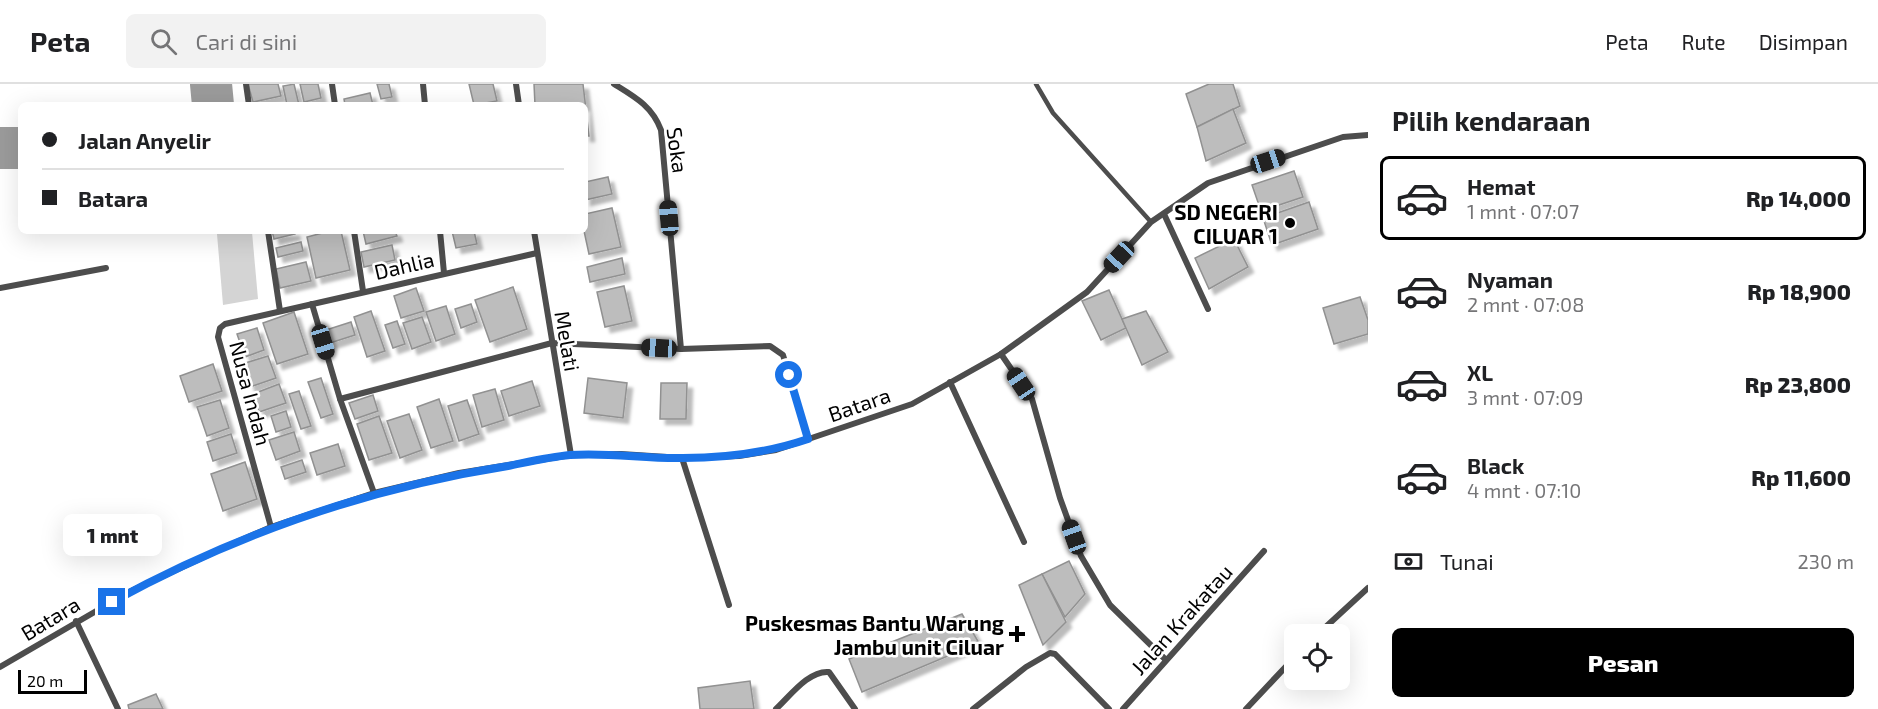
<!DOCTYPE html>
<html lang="id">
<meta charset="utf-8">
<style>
:root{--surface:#fff;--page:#f2f2f2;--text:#202124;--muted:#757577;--line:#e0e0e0;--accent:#000}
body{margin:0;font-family:"Exo 2",sans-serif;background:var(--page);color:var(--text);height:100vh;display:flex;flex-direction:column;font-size:22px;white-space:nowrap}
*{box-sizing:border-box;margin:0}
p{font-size:20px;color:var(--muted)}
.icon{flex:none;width:33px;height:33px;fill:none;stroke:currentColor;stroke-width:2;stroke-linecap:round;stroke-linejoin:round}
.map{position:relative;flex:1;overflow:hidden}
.side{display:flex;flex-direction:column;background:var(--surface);width:510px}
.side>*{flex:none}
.banner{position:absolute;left:18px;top:18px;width:570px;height:132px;border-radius:9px;box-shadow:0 6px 24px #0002;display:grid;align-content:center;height:132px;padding:0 24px;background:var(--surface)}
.tools{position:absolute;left:1284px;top:540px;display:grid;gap:12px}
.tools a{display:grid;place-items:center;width:66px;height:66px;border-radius:9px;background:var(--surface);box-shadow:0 6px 24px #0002;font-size:30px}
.scale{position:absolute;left:18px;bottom:15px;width:69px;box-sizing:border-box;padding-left:6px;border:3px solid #000;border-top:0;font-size:16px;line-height:21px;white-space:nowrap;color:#000;-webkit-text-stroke:4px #fff;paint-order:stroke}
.end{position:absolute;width:27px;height:27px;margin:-14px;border:8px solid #1a73e8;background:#fff;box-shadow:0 0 0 3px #fff}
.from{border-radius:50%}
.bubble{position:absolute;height:42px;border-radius:9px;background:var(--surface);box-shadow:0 6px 24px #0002;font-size:20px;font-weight:800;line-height:42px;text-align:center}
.car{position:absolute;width:18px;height:36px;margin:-18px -9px;border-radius:8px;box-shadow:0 0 4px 2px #0007;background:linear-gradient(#222 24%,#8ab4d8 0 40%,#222 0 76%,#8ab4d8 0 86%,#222 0)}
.banner b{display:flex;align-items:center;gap:21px;height:57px;font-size:22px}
.banner b+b{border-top:2px solid var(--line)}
.banner i{width:15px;height:15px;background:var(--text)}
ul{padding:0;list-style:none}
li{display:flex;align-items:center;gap:18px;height:84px;margin:0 12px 9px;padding:0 12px;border:3px solid transparent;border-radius:9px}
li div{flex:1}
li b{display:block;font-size:22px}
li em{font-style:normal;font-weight:800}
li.current{border-color:var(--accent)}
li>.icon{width:54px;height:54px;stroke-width:1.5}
h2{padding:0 24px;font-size:27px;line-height:72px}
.pay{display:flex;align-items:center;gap:15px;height:66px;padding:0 24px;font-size:22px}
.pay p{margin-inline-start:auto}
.button{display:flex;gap:12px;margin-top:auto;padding:12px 24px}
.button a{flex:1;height:69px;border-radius:9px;background:var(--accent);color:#fff;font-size:24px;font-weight:800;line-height:69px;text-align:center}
header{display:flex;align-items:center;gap:36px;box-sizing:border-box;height:84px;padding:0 30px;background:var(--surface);border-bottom:2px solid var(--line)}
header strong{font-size:28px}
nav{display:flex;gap:33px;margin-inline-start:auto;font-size:21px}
.search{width:420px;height:54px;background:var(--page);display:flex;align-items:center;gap:15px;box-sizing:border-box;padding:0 21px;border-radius:9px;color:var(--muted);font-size:22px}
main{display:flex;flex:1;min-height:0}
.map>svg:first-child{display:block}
</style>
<header>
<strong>Peta</strong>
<div class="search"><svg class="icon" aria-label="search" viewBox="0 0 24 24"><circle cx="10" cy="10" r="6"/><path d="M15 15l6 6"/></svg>Cari di sini</div>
<nav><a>Peta</a><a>Rute</a><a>Disimpan</a></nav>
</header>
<main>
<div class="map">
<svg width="1368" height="625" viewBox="0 0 1368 625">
<defs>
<filter id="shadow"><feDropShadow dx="5.5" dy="5.5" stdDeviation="1.5" flood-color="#0004"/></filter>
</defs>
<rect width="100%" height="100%" fill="#fff"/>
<polygon fill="#d4d4d4" points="252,148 258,215 223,221 217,150"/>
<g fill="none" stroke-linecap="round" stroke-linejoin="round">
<g stroke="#9b9b9b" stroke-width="42">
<polyline points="211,0 213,21"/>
<polyline points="0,64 21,64"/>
</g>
</g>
<g fill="#bdbdbd" stroke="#919191" stroke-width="1.5" filter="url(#shadow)">
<polygon points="248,0 278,0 281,12 253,18"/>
<polygon points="294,0 299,21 287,21 283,2"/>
<polygon points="300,0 318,0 321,14 304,18"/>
<polygon points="377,0 389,0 392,13 381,15"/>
<polygon points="469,0 493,0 497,17 474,21"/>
<polygon points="534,0 583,0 589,52 585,52 585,21 535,21"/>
<polygon points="1209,0 1233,0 1240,22 1197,43 1186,10"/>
<polygon points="370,9 373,21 345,21 344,15"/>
<polygon points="1233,25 1246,59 1206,77 1197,43"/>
<polygon points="1294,87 1303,113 1261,127 1252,101"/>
<polygon points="608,93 612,110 585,116 585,98"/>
<polygon points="1309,118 1318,145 1272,161 1263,134"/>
<polygon points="612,124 621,163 589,170 584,147 585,130"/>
<polygon points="272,147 294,147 295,150 274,155"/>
<polygon points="330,147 341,147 350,186 316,194 307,153"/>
<polygon points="363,147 395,147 397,152 366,160"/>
<polygon points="452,147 474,147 477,160 456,164"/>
<polygon points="1234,155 1248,183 1209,205 1195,174"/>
<polygon points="301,158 303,167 278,173 276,164"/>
<polygon points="392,161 395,176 364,183 361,168"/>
<polygon points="622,174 625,190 590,198 587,183"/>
<polygon points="306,178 311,197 280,204 276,185"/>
<polygon points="624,202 632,237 605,243 597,208"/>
<polygon points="513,203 527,245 490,258 475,216"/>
<polygon points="416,204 424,227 401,234 394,212"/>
<polygon points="1109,206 1126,244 1101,256 1082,217"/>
<polygon points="1360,213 1368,236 1368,250 1334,260 1323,224"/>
<polygon points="471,220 477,238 461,244 455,225"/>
<polygon points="446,222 455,250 436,257 426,228"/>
<polygon points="371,227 385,267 367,273 354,233"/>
<polygon points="1146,227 1168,268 1142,281 1122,235"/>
<polygon points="294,228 308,270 277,280 263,239"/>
<polygon points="422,233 431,258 412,265 403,239"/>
<polygon points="397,237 405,260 393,264 385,241"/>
<polygon points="351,238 355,251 330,259 326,246"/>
<polygon points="257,244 264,266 245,273 237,250"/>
<polygon points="268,272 276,294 250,303 242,280"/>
<polygon points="213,280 222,307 189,318 180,292"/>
<polygon points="321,294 333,330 321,334 308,298"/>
<polygon points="588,294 627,299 623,334 584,329"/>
<polygon points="532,297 540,322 509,332 501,307"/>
<polygon points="661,299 687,299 686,335 660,335"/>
<polygon points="279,300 286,319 259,328 253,310"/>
<polygon points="495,305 504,336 482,343 473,311"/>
<polygon points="299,307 311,342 301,345 289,310"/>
<polygon points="373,311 378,327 355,335 349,319"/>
<polygon points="439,315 453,357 431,364 417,323"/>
<polygon points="220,316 229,344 207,352 197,323"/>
<polygon points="467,316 479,350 459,357 448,322"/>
<polygon points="286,327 291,343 276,348 271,332"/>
<polygon points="409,330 422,366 400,374 387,337"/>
<polygon points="379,332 392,369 369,376 357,340"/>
<polygon points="294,348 300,367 276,376 269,356"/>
<polygon points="231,350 237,369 213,377 207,358"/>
<polygon points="338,360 345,382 317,391 310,369"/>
<polygon points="302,376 306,388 285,395 281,383"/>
<polygon points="245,378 257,415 223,427 211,390"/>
<polygon points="1069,477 1085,510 1065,533 1042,490"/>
<polygon points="1042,490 1066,538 1043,561 1019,501"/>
<polygon points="962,530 979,559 862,608 849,575"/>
<polygon points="750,597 754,625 700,625 698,604"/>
<polygon points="156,610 163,625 129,625 128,621"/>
</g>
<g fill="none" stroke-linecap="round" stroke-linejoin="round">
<polyline stroke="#4d4d4d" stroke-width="4.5" points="1036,0 1053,29 1151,138"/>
<g stroke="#4d4d4d" stroke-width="6">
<polyline points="246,0 249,21"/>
<polyline points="332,0 335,21"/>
<polyline points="423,0 425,21"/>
<polyline points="516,0 519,21"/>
<path d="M614,0c21,13 38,22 47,46l20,219"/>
<polyline points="1164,130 1208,225"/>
<polyline points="268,147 280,227"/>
<polyline points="354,147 363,207"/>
<polyline points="440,147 444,189"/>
<polyline points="534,147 571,371"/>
<polyline points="0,204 106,184"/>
<polyline points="312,220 340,315 374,409"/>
<polyline points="1001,270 1032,315 1060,414 1081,472 1110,521 1166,576"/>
<polyline points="950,298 1024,458"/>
<polyline points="340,315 552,259 681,265 770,262 783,271 808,355"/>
<polyline points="682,374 729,521"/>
<polyline points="271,443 218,253 220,244 225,240 537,169"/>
<polyline points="76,537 118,625"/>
<polyline points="1318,550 1368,504"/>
<polyline points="0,583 129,508 223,464 271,443 374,409 459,389 571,371 621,370 682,374 739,372 776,366 912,320 1001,270 1087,208 1151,138 1208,99 1343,53 1368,51"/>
<path d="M776,625c14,-13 33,-39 53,-37l26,37"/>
<polyline points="973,625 1026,583 1050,569 1055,570 1109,625"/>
<polyline points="1123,625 1264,467"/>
<polyline points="1246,625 1294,574"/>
</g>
</g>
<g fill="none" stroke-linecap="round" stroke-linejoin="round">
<path stroke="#1a73e8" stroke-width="8" d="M112,518c124,-68 256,-114 396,-136 20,-4 41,-9 62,-11 38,-3 76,4 113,3 44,0 84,-5 125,-19l-19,-64"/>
</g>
<g fill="#000" stroke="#fff" stroke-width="2">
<circle cx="1290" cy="139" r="6"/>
<path d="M1014 541h6v6h6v6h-6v6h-6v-6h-6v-6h6z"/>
</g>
<g text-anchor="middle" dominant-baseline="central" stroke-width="5" stroke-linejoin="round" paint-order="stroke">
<g font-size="21" fill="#000" stroke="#fff">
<text transform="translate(678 66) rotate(82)">Soka</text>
<text transform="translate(404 181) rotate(-13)">Dahlia</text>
<text transform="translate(568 257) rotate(80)">Melati</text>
<text transform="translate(251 309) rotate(75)">Nusa Indah</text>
<text transform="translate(859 320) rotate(-19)">Batara</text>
<text transform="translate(50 534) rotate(-31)">Batara</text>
<text transform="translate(1181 535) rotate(-48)">Jalan Krakatau</text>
</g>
<g font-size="21" font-weight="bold" fill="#000" stroke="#fff" text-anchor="end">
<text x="1278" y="127">SD NEGERI<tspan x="1278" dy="24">CILUAR 1</tspan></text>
<text x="1004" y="538">Puskesmas Bantu Warung<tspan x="1004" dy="24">Jambu unit Ciluar</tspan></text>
</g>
</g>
</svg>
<div class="tools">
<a><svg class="icon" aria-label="locate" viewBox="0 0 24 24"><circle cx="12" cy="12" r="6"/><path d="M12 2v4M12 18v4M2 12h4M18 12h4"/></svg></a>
</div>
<div class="scale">20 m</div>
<i class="end from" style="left:789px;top:291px"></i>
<i class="end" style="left:112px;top:518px"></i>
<div class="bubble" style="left:63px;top:430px;width:99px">1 mnt</div>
<i class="car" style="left:1268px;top:77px;rotate:72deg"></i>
<i class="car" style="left:669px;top:134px;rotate:355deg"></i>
<i class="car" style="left:1119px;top:173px;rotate:223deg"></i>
<i class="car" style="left:323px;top:258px;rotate:163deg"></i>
<i class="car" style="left:659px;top:264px;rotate:273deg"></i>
<i class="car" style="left:1021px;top:300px;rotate:326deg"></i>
<i class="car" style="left:1074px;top:453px;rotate:340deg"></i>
<div class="banner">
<b><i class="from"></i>Jalan Anyelir</b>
<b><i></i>Batara</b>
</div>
</div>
<section class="side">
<h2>Pilih kendaraan</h2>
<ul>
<li class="current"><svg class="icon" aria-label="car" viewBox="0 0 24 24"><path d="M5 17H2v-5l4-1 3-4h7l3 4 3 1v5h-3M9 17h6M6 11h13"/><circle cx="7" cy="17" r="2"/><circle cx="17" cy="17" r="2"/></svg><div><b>Hemat</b><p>1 mnt · 07:07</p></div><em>Rp 14,000</em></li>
<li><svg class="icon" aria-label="car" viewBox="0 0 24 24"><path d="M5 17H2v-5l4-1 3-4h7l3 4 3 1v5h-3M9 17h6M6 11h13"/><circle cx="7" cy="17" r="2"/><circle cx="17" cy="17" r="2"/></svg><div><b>Nyaman</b><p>2 mnt · 07:08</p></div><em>Rp 18,900</em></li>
<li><svg class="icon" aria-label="car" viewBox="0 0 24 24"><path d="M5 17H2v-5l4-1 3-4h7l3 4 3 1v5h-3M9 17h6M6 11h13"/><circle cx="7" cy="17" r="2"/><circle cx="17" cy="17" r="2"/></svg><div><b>XL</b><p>3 mnt · 07:09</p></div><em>Rp 23,800</em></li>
<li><svg class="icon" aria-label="car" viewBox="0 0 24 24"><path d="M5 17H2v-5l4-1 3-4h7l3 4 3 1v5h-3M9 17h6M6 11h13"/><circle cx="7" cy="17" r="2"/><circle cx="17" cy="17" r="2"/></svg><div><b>Black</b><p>4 mnt · 07:10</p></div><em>Rp 11,600</em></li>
</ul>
<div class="pay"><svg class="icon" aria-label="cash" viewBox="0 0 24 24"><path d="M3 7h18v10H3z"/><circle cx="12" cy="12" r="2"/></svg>Tunai<p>230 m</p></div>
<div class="button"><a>Pesan</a></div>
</section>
</main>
